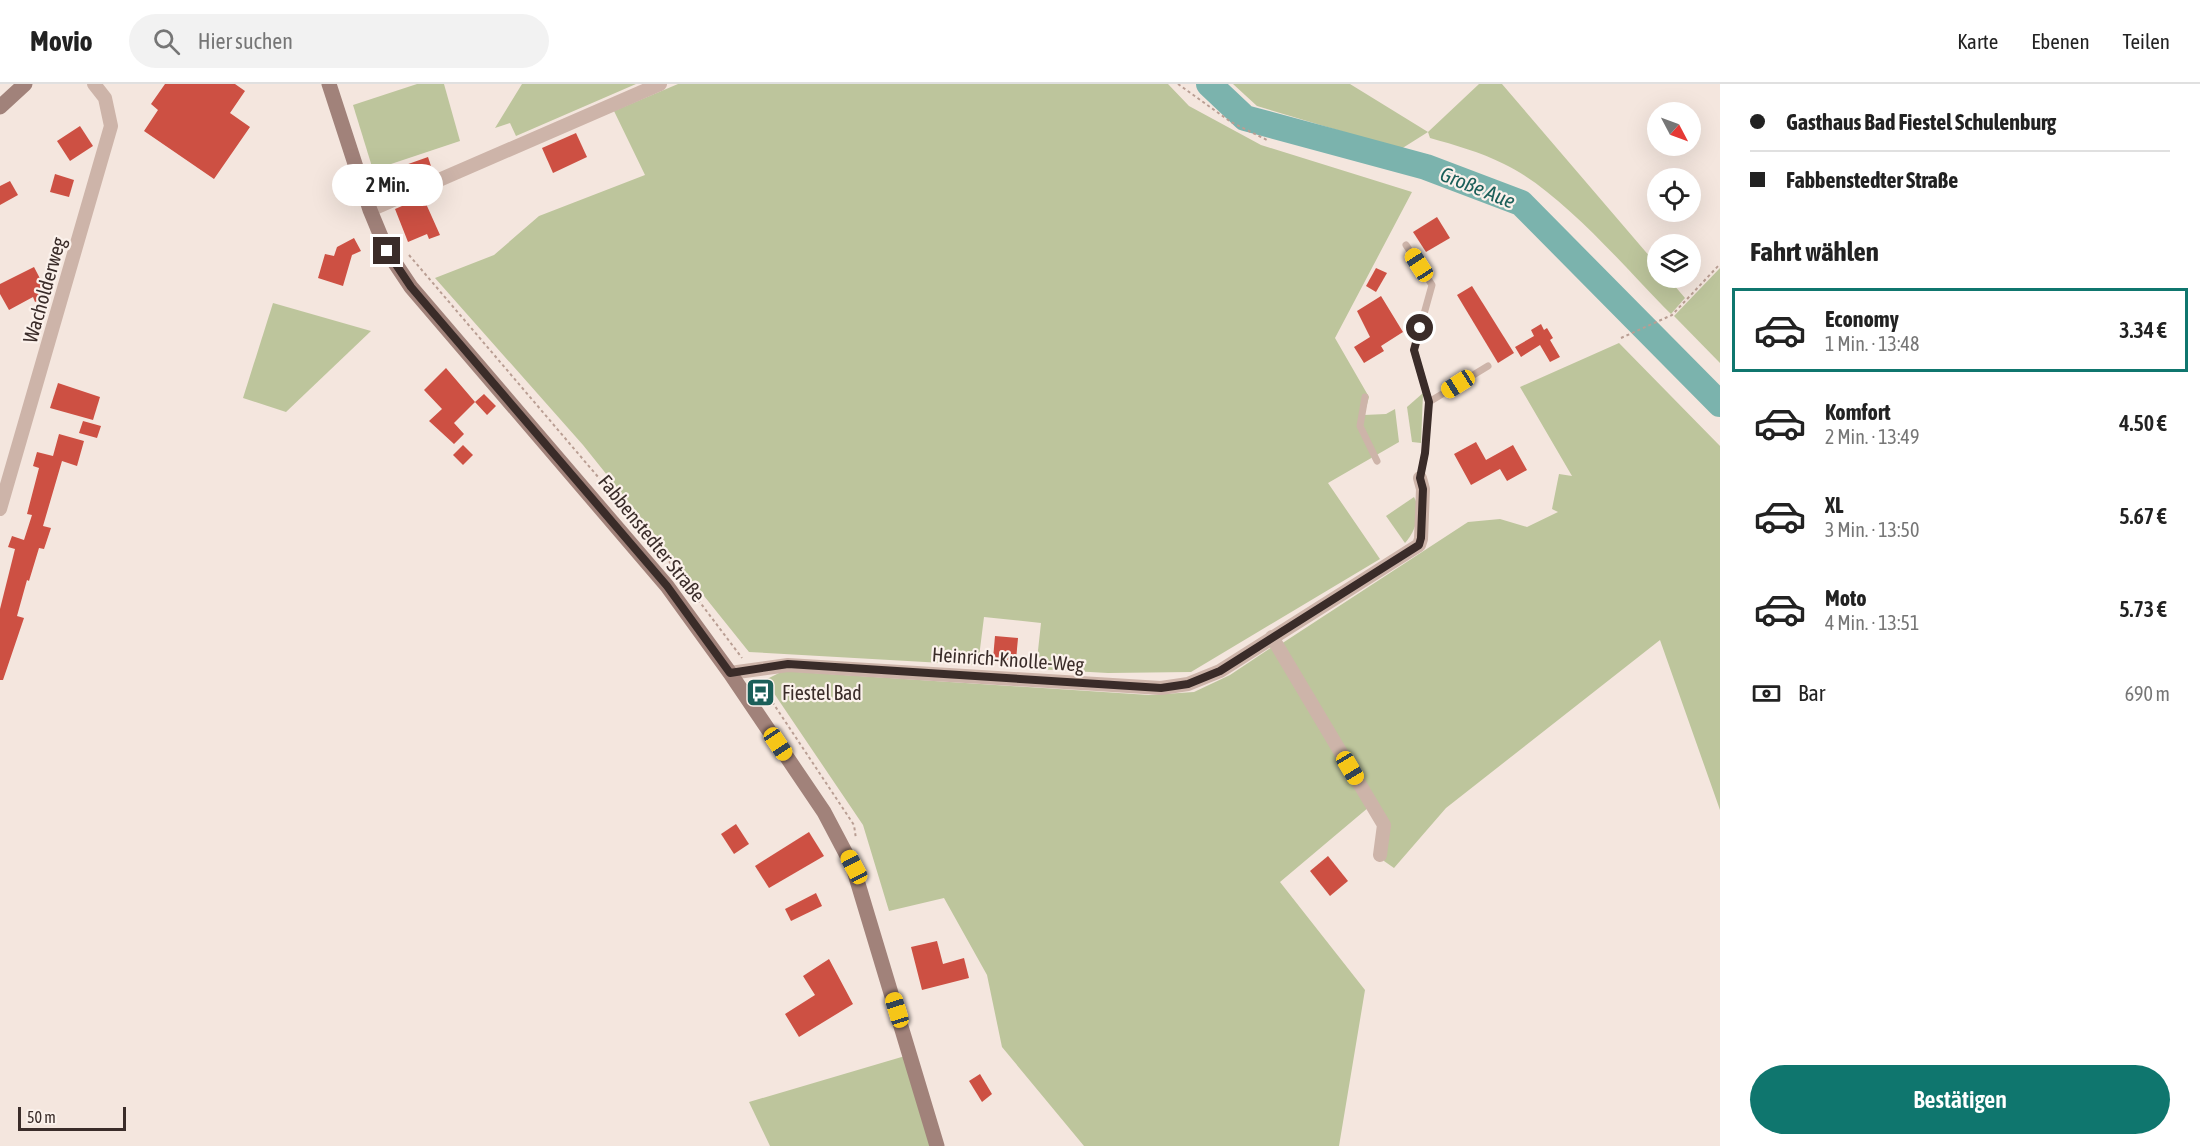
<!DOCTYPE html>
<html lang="de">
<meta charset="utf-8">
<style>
:root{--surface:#fff;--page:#f2f2f2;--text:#222;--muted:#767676;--line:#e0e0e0;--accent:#0f766e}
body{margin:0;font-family:"Asap Condensed",sans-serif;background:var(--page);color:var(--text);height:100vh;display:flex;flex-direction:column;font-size:22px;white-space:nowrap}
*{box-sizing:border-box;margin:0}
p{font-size:20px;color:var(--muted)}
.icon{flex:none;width:33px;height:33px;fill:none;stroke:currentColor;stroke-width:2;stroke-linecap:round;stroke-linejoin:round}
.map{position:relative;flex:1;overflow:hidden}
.panel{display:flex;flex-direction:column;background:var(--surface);width:480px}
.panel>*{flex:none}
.guide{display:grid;align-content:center;height:132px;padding:0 30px;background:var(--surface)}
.needle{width:39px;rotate:131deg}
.buttons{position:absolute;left:1647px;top:18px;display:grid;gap:12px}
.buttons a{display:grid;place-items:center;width:54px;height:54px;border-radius:50%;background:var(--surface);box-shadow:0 6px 24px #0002;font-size:30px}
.scale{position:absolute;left:18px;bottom:15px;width:108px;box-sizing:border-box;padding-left:6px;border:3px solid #3a2c29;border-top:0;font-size:16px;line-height:21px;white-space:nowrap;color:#3a2c29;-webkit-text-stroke:4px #fbf1eb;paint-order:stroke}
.end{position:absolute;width:27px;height:27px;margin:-14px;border:8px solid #3a2c29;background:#fff;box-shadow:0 0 0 3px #fff}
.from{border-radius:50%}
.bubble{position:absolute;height:42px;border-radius:21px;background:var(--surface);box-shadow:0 6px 24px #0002;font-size:20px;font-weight:600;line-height:42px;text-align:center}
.car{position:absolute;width:18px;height:36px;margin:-18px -9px;border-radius:8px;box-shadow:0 0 4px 2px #0007;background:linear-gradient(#f5c518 24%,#345 0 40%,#f5c518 0 76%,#345 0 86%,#f5c518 0)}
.guide b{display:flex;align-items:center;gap:21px;height:57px;font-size:22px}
.guide b+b{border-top:2px solid var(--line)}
.guide i{width:15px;height:15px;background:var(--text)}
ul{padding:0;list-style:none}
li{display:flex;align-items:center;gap:18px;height:84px;margin:0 12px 9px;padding:0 18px;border:3px solid transparent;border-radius:0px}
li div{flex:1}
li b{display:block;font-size:22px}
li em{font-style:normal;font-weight:600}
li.on{border-color:var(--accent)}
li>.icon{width:54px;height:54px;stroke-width:1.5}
h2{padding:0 30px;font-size:27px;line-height:72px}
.pay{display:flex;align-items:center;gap:15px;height:66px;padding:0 30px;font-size:22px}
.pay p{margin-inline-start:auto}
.primary-button{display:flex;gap:12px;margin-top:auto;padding:12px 30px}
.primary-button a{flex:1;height:69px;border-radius:36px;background:var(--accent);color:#fff;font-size:24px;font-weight:600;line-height:69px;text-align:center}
header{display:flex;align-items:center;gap:36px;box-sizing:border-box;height:84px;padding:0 30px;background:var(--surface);border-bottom:2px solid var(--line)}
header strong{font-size:28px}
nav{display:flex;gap:33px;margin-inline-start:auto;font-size:21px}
.search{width:420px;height:54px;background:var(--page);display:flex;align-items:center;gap:15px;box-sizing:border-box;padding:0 21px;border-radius:33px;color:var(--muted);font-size:22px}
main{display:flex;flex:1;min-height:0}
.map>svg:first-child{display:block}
</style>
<header>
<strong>Movio</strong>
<div class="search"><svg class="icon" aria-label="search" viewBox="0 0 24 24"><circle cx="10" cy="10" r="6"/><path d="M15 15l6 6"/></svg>Hier suchen</div>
<nav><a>Karte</a><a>Ebenen</a><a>Teilen</a></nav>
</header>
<main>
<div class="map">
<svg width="1720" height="1062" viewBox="0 0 1720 1062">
<rect width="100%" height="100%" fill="#f4e6de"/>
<g fill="#bdc59c">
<polygon points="417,0 444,0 460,57 373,86 353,21"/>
<polygon points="522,0 636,0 516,52 510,39 495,44"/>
<polygon points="678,0 1168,0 1189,22 1261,61 1412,108 1335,254 1369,313 1364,331 1386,330 1395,325 1399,358 1328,399 1380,475 1191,588 1108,589 1036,585 1041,539 984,533 978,581 749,568 583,361 435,194 494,171 539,132 645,91 614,27"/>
<path d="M1233,0h117l78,48 51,-48h23l155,181 1,13h10l17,20 -14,16c-46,-46 -110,-123 -167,-150 -24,-12 -49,-19 -74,-26l-2,-6 -27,17 -144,-43z"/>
<polygon points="1720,184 1720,279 1674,232"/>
<polygon points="273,219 371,247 286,328 243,314"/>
<polygon points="1619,259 1720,362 1720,726 1660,556 1446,724 1394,784 1384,777 1388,742 1281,560 1468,438 1500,435 1527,443 1558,428 1552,425 1559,390 1572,392 1520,303"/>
<polygon points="1423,309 1421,359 1412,358 1407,323"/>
<path d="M1414,413c8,14 2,34 -9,46l-19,-27z"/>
<polygon points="1272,563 1369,723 1280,798 1365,906 1339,1062 1084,1062 1002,963 987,891 944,814 889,827 863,741 765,596 783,587 1149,611 1194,608 1230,591"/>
<polygon points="905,972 932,1062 770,1062 749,1018"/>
</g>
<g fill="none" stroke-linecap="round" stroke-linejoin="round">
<polyline stroke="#7bb3ad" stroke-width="26" points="1209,0 1245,34 1426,83 1521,119 1720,320"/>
</g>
<g fill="#cd5043">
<polygon points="165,0 235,0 245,7 230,29 250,43 214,95 144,47 158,26 151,20"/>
<polygon points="80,42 93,62 70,77 57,57"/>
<polygon points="576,49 587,73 553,89 542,64"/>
<polygon points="428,73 432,85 415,91 417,96 389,108 386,106 380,90"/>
<polygon points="55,90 74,96 69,113 50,108"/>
<polygon points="10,97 18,111 0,121 0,102"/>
<polygon points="423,113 440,151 429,155 427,150 408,158 395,125"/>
<polygon points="1437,133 1450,154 1426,168 1413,148"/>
<polygon points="354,154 361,167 352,171 343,202 318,194 325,170 334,172 337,163"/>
<polygon points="34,183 46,206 44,207 46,212 35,218 33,213 9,226 0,210 0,200"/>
<polygon points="1376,184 1387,189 1376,208 1366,202"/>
<polygon points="1472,202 1514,269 1498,279 1457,211"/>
<polygon points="1381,212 1403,248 1381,262 1384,267 1364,279 1354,263 1370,253 1357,227"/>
<polygon points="1541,240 1544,246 1547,244 1553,254 1550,256 1560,273 1550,278 1540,261 1521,273 1515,263 1534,252 1531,246"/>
<polygon points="446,284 475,318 484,310 496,322 487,331 475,318 454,339 464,350 454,360 429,337 442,325 424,306"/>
<polygon points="58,299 100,313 93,336 50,324"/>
<polygon points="83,337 101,342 97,354 79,349"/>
<polygon points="59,350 84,357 77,382 62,377 43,442 51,444 44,465 39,464 29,497 27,496 17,532 24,534 3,596 0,596 0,525 15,465 8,463 12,452 24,456 32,431 27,430 39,384 33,382 37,368 53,372"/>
<polygon points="1476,358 1486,376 1513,361 1527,386 1507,397 1500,385 1471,401 1454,370"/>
<polygon points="463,361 473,371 463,381 453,371"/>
<polygon points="995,552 1018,554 1016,576 993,575"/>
<polygon points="736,740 749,760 734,770 721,750"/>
<polygon points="809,748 824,772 769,804 755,782"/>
<polygon points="1328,772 1348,797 1330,812 1310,787"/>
<polygon points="816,809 822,822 791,837 785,825"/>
<polygon points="937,857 943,880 964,874 969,894 922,906 911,863"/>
<polygon points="829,875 853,920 799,953 785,930 815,911 803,892"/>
<polygon points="980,990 992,1010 982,1018 969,997"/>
</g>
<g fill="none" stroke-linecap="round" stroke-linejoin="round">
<g stroke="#b99e93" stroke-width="2" stroke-dasharray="3 3" stroke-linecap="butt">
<polyline points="1178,0 1231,38 1267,56"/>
<polyline points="409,171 662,468 742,574"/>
<polyline points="1621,254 1672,231 1720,180"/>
<polyline points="759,598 854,741 856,755"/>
</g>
<g stroke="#cdb4a9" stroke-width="7">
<polyline points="1406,161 1432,201 1414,266 1429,318 1425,369 1420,394"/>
<polyline points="1365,313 1360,342 1377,377"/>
<polyline points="1429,318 1488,282"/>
</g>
<g stroke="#cdb4a9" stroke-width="14">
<polyline points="370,126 660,0"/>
<polyline points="0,425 111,42 105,14 94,0"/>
<polyline points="1272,553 1384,741 1380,771"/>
<polyline points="730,589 788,581 1161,604 1188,600 1220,587 1419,461 1421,455 1423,405 1420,394"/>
</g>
<g stroke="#a1827a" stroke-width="15">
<polyline points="329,0 370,126 387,167 411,203 667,502 730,589 824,728 853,783 937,1062"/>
<polyline points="0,23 25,0"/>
</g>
</g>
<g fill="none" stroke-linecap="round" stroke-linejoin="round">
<polyline stroke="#3a2c29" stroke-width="8" points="387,167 411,203 667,502 730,589 788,580 1161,604 1188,600 1220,587 1419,461 1421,454 1423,405 1420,394 1425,369 1429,318 1414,266 1420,244"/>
</g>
<defs>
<symbol id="bus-square" viewBox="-11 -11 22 22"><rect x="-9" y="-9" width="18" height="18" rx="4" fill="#1b5f59" stroke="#fbf1eb"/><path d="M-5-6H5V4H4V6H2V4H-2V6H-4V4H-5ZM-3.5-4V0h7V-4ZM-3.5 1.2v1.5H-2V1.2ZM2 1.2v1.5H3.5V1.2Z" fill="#fff"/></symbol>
</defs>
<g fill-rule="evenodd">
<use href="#bus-square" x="744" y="592" width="33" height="33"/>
</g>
<g text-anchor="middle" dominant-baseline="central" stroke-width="4.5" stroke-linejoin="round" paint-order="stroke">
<g font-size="20" fill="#3a2c29" stroke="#fbf1eb">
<text transform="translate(44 206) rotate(-74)">Wacholderweg</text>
<text transform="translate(652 454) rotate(51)">Fabbenstedter Straße</text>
<text transform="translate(1008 575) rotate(4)">Heinrich-Knolle-Weg</text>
</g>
<g font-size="20" fill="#3a2c29" stroke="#fbf1eb" text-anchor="start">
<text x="782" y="608">Fiestel Bad</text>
</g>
<g font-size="21" font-style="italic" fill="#1b5f59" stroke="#fbf1eb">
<text transform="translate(1478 103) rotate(22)">Große Aue</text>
</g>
</g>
</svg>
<div class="buttons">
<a><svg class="needle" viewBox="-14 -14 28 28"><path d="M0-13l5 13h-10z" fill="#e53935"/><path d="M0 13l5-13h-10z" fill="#767676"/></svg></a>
<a><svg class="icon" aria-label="locate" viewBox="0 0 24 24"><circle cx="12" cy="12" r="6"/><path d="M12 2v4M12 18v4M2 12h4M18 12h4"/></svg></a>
<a><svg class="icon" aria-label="layers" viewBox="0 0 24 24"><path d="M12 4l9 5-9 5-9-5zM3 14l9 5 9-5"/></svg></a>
</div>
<div class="scale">50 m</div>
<i class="end from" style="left:1420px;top:244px"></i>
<i class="end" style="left:387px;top:167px"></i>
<div class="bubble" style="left:332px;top:80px;width:111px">2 Min.</div>
<i class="car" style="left:1419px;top:181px;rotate:327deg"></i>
<i class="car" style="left:1458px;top:300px;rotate:238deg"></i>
<i class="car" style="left:778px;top:660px;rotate:146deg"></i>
<i class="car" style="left:1350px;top:684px;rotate:149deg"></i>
<i class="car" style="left:854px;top:783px;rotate:332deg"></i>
<i class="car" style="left:897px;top:926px;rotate:343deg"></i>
</div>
<section class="panel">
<div class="guide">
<b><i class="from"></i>Gasthaus Bad Fiestel Schulenburg</b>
<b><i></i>Fabbenstedter Straße</b>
</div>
<h2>Fahrt wählen</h2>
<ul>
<li class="on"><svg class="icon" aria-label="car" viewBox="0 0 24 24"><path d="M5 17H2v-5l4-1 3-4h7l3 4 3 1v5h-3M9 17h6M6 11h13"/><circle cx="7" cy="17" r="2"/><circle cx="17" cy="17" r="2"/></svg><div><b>Economy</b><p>1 Min. · 13:48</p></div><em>3.34 €</em></li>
<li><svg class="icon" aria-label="car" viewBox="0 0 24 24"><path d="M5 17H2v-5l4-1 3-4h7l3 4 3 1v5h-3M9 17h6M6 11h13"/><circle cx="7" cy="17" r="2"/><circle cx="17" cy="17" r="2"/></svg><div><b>Komfort</b><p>2 Min. · 13:49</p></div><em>4.50 €</em></li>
<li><svg class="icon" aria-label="car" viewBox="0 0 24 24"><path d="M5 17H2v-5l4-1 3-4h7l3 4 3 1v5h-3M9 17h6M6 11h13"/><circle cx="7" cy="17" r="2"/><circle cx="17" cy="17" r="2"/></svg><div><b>XL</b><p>3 Min. · 13:50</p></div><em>5.67 €</em></li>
<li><svg class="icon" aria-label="car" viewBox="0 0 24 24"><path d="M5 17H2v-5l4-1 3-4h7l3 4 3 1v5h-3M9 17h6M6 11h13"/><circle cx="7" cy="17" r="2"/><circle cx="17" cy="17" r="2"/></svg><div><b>Moto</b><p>4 Min. · 13:51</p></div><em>5.73 €</em></li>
</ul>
<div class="pay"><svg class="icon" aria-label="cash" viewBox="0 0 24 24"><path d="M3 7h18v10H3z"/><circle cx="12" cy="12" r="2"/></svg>Bar<p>690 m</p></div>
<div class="primary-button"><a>Bestätigen</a></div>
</section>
</main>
